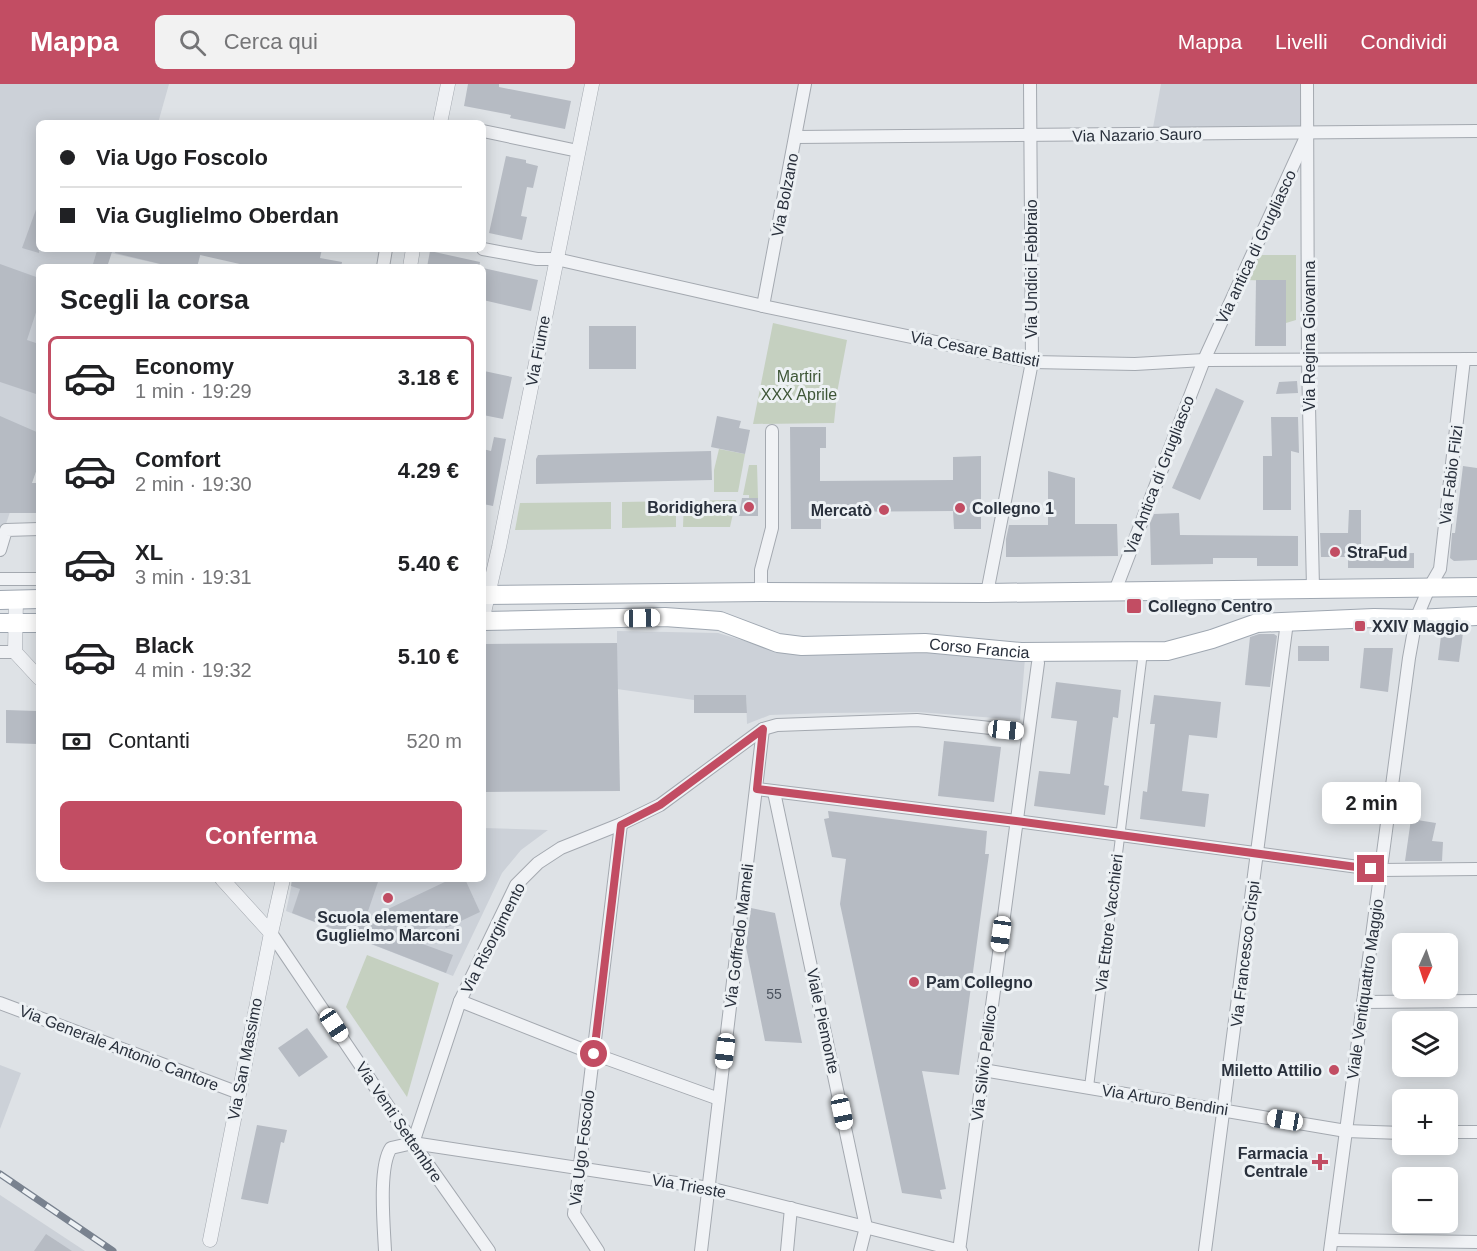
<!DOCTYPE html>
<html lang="it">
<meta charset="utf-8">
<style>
:root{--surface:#fff;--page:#f2f2f2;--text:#202124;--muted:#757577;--line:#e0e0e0;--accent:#c24d63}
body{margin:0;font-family:Arial,sans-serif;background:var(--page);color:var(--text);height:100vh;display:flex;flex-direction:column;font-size:22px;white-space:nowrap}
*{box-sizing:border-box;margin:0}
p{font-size:20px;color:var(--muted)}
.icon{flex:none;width:33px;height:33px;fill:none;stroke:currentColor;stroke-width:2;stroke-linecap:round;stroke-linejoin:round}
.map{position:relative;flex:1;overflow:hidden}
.sheet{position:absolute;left:36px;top:180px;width:450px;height:618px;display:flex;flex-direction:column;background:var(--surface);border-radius:9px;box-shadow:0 3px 15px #0003}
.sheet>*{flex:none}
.guide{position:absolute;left:36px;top:36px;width:450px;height:132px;border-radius:9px;box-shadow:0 3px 15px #0003;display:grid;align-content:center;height:132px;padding:0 24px;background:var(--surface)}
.needle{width:39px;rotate:183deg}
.tools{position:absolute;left:1392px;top:849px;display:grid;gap:12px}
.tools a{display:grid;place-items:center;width:66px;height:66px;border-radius:9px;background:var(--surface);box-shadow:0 3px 15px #0003;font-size:30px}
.end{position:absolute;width:27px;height:27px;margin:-14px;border:8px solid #c24d63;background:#fff;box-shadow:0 0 0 3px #fff}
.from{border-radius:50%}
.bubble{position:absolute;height:42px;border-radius:9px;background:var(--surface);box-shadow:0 3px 15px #0003;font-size:20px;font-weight:700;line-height:42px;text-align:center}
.car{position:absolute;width:18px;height:36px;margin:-18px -9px;border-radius:8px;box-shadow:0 0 4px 2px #0007;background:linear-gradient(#fff 24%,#345 0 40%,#fff 0 76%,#345 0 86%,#fff 0)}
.guide b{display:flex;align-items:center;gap:21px;height:57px;font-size:22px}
.guide b+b{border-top:2px solid var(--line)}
.guide i{width:15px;height:15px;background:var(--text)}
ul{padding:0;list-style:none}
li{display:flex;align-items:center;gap:18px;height:84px;margin:0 12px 9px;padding:0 12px;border:3px solid transparent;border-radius:9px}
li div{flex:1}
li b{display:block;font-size:22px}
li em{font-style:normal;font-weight:700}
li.selected{border-color:var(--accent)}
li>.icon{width:54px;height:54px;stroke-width:1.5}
h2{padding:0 24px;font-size:27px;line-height:72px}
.pay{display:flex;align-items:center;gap:15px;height:66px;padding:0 24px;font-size:22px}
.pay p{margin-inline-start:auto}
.cta{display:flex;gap:12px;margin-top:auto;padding:12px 24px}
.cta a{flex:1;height:69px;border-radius:9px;background:var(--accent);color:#fff;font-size:24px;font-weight:700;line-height:69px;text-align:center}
header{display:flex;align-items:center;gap:36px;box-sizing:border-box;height:84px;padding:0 30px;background:var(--accent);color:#fff}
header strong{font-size:28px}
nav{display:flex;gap:33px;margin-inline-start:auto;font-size:21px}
.search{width:420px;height:54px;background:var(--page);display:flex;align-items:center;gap:15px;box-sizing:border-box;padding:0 21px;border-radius:9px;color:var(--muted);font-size:22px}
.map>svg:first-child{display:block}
</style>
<header>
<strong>Mappa</strong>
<div class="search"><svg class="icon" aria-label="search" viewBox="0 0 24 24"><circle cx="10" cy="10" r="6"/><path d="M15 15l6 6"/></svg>Cerca qui</div>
<nav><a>Mappa</a><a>Livelli</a><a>Condividi</a></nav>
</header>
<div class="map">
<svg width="1477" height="1167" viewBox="0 0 1477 1167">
<rect width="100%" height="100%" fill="#dee2e6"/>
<g fill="#ccd1d8">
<polygon points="0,0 169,0 158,39 39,39 39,165 202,165 197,183 173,183 97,166 92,183 39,183 39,341 0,458"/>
<polygon points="1161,0 1306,0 1306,47 1152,49"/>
<polygon points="617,547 718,549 778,567 950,563 1025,574 1020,636 918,628 826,629 770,631 747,640 746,611 695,611 694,616 617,605"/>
<polygon points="483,744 548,746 521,766 502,789 453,892 286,827 293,795 483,795"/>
<polygon points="0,981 21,989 0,1045"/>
<polygon points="0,1111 85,1167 0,1167"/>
</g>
<g fill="#c5d0c0">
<polygon points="1256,171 1296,171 1296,236 1286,239 1286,197 1245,196"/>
<polygon points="773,239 847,256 837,309 834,339 753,340"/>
<polygon points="719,365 745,370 738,408 714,408 714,386"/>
<polygon points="749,381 757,381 758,414 749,414 749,411 743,411"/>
<polygon points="736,416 730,443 683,443 684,417"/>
<polygon points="676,417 676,443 622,444 622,418"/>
<polygon points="611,418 611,445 515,446 520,419"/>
<polygon points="367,871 439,899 407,1013 346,923"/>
</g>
<g fill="#b6bbc3">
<polygon points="468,0 499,0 499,3 571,17 565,45 510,34 511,31 464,22"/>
<polygon points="506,72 526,76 526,79 538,82 533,104 527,103 521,132 527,133 522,156 489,149"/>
<polygon points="38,120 39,121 39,169 22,164"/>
<polygon points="116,165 322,165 320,174 342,178 341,183 253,183 200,171 197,183 173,183 115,169"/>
<polygon points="97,166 112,168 107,183 92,183"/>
<polygon points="430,167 480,178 479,183 427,183"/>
<polygon points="0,180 39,194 39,219 27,256 39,260 39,311 0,298"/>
<polygon points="483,184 538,196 531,227 483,216"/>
<polygon points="1256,196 1286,196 1286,262 1255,262"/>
<rect x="589" y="242" width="47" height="43"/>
<polygon points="484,287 512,293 503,335 483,331"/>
<polygon points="1297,297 1298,309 1276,310 1279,298"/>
<polygon points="1216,304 1244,317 1200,416 1172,404"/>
<polygon points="0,332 39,349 39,379 32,399 39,399 39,429 0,429"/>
<polygon points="717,332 741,337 739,344 750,346 745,370 711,363"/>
<polygon points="1271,333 1298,333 1299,369 1291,367 1291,426 1263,426 1263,372 1272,372"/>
<polygon points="790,343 826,343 826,364 820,364 820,397 953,396 953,373 981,372 981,445 954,445 953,427 821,428 821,445 791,445"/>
<polygon points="494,353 506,355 493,422 483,420 483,365 491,367"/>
<polygon points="711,367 712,396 536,400 536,375 538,371"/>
<polygon points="1463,382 1477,384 1477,476 1454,477 1450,474 1452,449 1455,449"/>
<polygon points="1048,387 1075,394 1075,440 1117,440 1118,472 1006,473 1006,455 1009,441 1048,441"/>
<polygon points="742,414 758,414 758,432 739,432"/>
<polygon points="1349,426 1361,426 1361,470 1414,469 1414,484 1348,484 1348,473 1321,473 1320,449 1348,449"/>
<polygon points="1179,429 1180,451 1298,452 1298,482 1257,482 1257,474 1213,474 1213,480 1151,481 1150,439 1154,430"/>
<polygon points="1445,548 1463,549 1459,578 1438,576 1441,552"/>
<polygon points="1259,550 1274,550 1277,552 1270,603 1245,601 1250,553"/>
<polygon points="617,559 620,707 484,708 483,560"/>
<rect x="1298" y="562" width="31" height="15"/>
<polygon points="1364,564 1393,564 1388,608 1360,604"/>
<polygon points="1056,598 1121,606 1118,634 1113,633 1104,701 1109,702 1105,731 1034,722 1039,687 1070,690 1077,637 1051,634"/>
<polygon points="694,611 746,611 747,629 694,629"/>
<polygon points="1154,611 1221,618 1217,654 1189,651 1182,707 1209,710 1205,743 1140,735 1143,707 1147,708 1155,640 1150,640"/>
<polygon points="6,626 37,627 37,660 6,659"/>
<polygon points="944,657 1001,663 994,718 938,712"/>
<polygon points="828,727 987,747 985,770 989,770 959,991 922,987 946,1105 940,1106 942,1115 902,1109 840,820 846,775 832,773 824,735 829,734"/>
<polygon points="1411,735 1436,739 1432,757 1443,758 1442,777 1405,777"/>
<polygon points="292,795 379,795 365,836 451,795 465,795 480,828 446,844 443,836 409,853 420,856 417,858 453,871 446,889 292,829 300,805 291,802"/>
<polygon points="751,824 775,829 802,959 765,957 746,863"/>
<polygon points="307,944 328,973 299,993 278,964"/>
<polygon points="257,1041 287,1046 284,1059 281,1058 268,1120 241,1115"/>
<polygon points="46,1150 72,1167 34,1167"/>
</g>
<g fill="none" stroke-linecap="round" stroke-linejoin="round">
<defs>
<polyline id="pedestrian" points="1089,1003 1143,568"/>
<g id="minor">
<polyline points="1307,0 1308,277 1313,504"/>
<polyline points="483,47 578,67"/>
<polyline points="796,53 1477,47"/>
<polyline points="483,165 537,175 556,175 763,222 1032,278 1135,280 1204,276 1477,275"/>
<polyline points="383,183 386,165"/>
<polyline points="763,222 805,0"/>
<polyline points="0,466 6,446 39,445"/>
<polyline points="0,495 39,495"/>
<polyline points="1115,507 1204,276 1306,53"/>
<polyline points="761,508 761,486 772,444 772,347"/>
<polyline points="987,509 1032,278 1030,0"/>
<polyline points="0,568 15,568"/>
<polyline points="757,705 1016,737 1381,786 1477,785"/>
<polyline points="774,708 866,1143 860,1167"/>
<polyline points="271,849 413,1059 489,1167"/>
<polyline points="460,917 594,970 719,1015"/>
<polyline points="1363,918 1477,917"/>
<polyline points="0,919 239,1009"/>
<polyline points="983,986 1346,1047 1402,1049"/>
<polyline points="1448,1048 1477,1048"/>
<polyline points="413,1059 460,917 516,801 538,779 561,764 621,740 660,721 763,645 777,641 917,636 1028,648"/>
<polyline points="1332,1156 1477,1158"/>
<path d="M385,1167c-1,-24 -7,-84 6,-103l22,-5 296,45 252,63"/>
<polyline points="598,1167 574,1130 621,740"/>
<polyline points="701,1167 763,645"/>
<polyline points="787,1167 791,1124"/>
<polyline points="959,1167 1038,579"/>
<polyline points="1205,1167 1287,538"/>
<polyline points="1330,1167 1409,574 1416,535 1429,504 1440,485 1464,275"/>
</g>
<g id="tertiary">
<polyline points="440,39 448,0"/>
<polyline points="410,183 413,165"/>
<polyline points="16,516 15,568 39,594"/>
<polyline points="483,533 499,463 592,0"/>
<polyline points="222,795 271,849"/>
<polyline points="210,1156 271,849 283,795"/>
</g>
<g id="primary">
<polyline points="483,511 761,508 987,509 1477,503"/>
<polyline points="0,516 39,515"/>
<path id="s1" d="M483,537l182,-4 55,4 58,22 24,3 123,-3 96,9 146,-1 45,-12 45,-16 117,-5 42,1 61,-3"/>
<polyline points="0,539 39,539"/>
</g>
</defs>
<use href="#pedestrian" stroke="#a4a9b0" stroke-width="10"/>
<use href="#minor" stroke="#a4a9b0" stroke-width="14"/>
<use href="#tertiary" stroke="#a4a9b0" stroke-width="15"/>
<use href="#primary" stroke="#9fa7b1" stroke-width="20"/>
<use href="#pedestrian" stroke="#f0f2f5" stroke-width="8"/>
<use href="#minor" stroke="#f0f2f5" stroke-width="12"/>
<use href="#tertiary" stroke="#f0f2f5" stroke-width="14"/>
<use href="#primary" stroke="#fff" stroke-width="18"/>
<defs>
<polyline id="rail" points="0,1090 113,1167"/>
</defs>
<use href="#rail" stroke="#79828f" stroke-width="7"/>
<use href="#rail" stroke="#edf1f4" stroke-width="4.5" stroke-dasharray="14" stroke-linecap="butt"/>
</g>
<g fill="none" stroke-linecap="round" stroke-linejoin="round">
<polyline stroke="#c24d63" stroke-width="8" points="594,970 621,741 660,721 763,645 757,705 1016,737 1371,785"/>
</g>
<g fill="#c24d63" stroke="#edf1f4" stroke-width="2">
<circle cx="749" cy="423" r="6"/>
<circle cx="960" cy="424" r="6"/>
<circle cx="884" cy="426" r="6"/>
<circle cx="1335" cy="468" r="6"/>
<rect x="1126" y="514" width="16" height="16" rx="3"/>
<rect x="1354" y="536" width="12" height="12" rx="3"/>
<circle cx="388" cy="814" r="6"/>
<circle cx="914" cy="898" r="6"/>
<circle cx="1334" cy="986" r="6"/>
<path d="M1317 1069h6v6h6v6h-6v6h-6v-6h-6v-6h6z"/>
</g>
<g text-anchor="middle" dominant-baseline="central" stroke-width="6" stroke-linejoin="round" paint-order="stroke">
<g font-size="14" fill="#4c535e">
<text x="774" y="910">55</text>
</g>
<g font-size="16" fill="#29303c" stroke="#edf1f4">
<text transform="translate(1137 51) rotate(-1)">Via Nazario Sauro</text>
<text transform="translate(785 111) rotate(-79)">Via Bolzano</text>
<text transform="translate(1256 163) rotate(-65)">Via antica di Grugliasco</text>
<text transform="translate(1031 185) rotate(-90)">Via Undici Febbraio</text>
<text transform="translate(1309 252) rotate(-90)">Via Regina Giovanna</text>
<text transform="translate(975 265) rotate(11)">Via Cesare Battisti</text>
<text transform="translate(538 267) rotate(-79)">Via Fiume</text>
<text transform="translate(1159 391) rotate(-69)">Via Antica di Grugliasco</text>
<text transform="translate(1451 391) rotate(-83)">Via Fabio Filzi</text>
<text stroke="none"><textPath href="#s1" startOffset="501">Corso Francia</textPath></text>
<text transform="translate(1109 839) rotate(-83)">Via Ettore Vacchieri</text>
<text transform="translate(739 852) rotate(-83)">Via Goffredo Mameli</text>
<text transform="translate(493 854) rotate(-63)">Via Risorgimento</text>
<text transform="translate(1245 870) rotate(-83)">Via Francesco Crispi</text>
<text transform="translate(1365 905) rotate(-82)">Viale Ventiquattro Maggio</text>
<text transform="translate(823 937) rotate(78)">Viale Piemonte</text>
<text transform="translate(119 964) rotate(21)">Via Generale Antonio Cantore</text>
<text transform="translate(245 975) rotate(-79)">Via San Massimo</text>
<text transform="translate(984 979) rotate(-83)">Via Silvio Pellico</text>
<text transform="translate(1165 1016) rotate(9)">Via Arturo Bendini</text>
<text transform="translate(399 1038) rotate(56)">Via Venti Settembre</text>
<text transform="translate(582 1064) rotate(-83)">Via Ugo Foscolo</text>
<text transform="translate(689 1102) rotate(10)">Via Trieste</text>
</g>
<g font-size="16" fill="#3e5637" stroke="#edf1f4">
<text x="799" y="292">Martiri<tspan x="799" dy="18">XXX Aprile</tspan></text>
</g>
<g font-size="16" font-weight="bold" fill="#29303c" stroke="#edf1f4" text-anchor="start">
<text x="737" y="423" text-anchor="end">Boridighera</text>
<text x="972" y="424">Collegno 1</text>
<text x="872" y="426" text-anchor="end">Mercatò</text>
<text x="1347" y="468">StraFud</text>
<text x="1148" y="522">Collegno Centro</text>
<text x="1372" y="542">XXIV Maggio</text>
<text x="388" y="833" text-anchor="middle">Scuola elementare<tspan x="388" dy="18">Guglielmo Marconi</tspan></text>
<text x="926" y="898">Pam Collegno</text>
<text x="1322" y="986" text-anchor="end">Miletto Attilio</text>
<text x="1308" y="1069" text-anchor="end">Farmacia<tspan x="1308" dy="18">Centrale</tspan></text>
</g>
</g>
</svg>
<div class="tools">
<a><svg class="needle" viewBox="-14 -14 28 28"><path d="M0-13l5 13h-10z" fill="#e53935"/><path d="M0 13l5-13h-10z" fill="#757577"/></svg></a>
<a><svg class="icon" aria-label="layers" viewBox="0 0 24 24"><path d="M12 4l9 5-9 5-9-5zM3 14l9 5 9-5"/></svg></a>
<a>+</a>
<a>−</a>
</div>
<i class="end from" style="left:594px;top:970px"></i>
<i class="end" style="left:1371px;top:785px"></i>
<div class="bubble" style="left:1322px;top:698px;width:99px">2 min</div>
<i class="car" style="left:642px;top:534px;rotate:89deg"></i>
<i class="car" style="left:1006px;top:646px;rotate:96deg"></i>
<i class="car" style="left:1001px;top:850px;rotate:188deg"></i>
<i class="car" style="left:334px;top:941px;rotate:146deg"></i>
<i class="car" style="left:725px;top:967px;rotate:187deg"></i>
<i class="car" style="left:842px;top:1028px;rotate:168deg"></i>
<i class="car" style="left:1285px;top:1036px;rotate:280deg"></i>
<div class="guide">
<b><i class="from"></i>Via Ugo Foscolo</b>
<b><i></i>Via Guglielmo Oberdan</b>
</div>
<section class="sheet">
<h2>Scegli la corsa</h2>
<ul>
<li class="selected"><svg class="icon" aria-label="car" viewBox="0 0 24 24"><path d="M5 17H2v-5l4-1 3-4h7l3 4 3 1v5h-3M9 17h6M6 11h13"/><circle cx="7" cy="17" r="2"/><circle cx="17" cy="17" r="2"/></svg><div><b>Economy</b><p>1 min · 19:29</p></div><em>3.18 €</em></li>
<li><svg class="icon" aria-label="car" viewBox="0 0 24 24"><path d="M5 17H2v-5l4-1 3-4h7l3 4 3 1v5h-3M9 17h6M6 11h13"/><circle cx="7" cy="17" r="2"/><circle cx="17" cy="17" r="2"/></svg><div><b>Comfort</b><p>2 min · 19:30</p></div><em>4.29 €</em></li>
<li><svg class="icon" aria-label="car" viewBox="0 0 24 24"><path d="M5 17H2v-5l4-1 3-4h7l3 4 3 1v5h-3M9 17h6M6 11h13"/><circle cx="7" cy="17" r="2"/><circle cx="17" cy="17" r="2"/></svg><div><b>XL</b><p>3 min · 19:31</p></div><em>5.40 €</em></li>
<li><svg class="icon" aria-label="car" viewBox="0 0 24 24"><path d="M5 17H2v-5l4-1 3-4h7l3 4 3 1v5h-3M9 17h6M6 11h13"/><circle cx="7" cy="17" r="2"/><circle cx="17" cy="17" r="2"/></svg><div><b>Black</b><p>4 min · 19:32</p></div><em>5.10 €</em></li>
</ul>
<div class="pay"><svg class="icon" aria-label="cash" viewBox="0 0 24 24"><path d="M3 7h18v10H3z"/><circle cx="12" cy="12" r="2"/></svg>Contanti<p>520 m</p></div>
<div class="cta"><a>Conferma</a></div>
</section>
</div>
